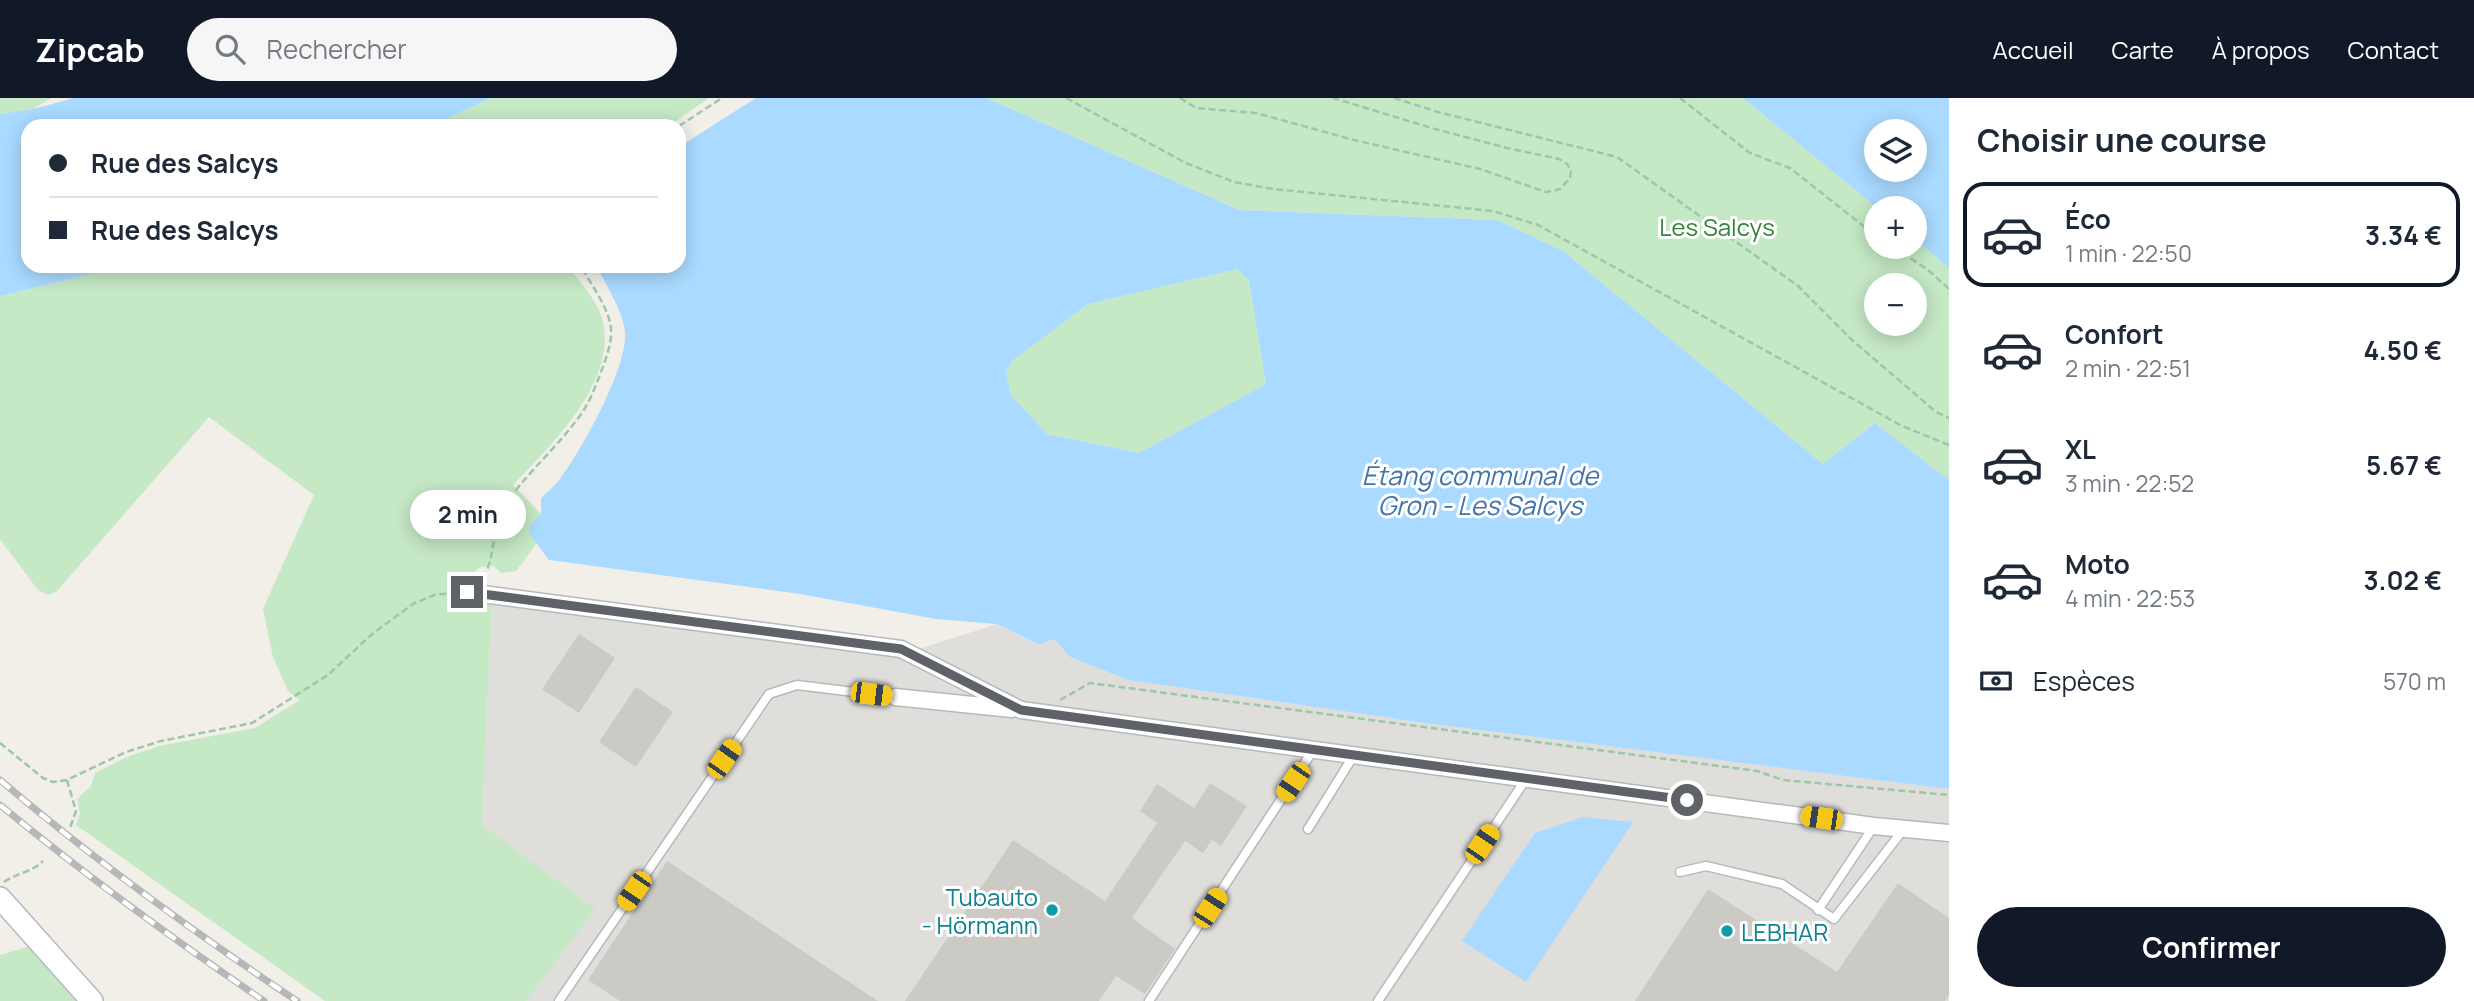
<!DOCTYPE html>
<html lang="fr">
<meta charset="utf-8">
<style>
:root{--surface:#fff;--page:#f6f6f7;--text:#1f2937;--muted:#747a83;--line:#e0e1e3;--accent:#111827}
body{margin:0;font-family:Manrope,sans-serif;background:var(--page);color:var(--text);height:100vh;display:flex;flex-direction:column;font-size:26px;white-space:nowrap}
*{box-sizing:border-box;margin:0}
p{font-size:23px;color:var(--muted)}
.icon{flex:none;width:38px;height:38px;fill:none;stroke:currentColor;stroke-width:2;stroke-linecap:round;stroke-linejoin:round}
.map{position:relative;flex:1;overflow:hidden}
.panel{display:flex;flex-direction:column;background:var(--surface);width:525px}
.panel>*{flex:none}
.top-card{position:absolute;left:21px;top:21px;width:665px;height:154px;border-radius:21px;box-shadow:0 4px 18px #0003;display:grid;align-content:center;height:154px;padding:0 28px;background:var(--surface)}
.controls{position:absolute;left:1864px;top:21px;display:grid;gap:14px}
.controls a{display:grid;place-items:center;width:63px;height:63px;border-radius:50%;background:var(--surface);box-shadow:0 4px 18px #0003;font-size:35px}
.end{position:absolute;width:32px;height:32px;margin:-16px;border:9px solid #5f6368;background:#fff;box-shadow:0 0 0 4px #fff}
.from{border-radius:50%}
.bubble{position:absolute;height:49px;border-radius:24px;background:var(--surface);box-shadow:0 4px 18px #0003;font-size:23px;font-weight:700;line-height:49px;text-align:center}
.car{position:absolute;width:21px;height:42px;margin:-21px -10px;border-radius:9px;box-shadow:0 0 5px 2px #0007;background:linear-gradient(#f5c518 24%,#345 0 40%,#f5c518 0 76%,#345 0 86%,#f5c518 0)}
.top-card b{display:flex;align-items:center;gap:24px;height:66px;font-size:26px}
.top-card b+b{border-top:2px solid var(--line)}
.top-card i{width:18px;height:18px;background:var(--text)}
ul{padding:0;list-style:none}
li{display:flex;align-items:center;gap:21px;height:105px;margin:0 14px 10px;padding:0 14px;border:4px solid transparent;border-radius:21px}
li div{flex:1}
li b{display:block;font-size:26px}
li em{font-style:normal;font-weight:700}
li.selected{border-color:var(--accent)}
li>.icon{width:63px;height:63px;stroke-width:1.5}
h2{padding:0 28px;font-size:32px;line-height:84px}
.pay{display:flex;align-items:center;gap:18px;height:77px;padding:0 28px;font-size:26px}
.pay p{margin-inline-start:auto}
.primary-button{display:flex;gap:14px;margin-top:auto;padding:14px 28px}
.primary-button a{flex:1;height:80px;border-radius:42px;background:var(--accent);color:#fff;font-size:28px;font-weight:700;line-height:80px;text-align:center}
header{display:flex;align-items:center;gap:42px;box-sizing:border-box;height:98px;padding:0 35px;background:var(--accent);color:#fff}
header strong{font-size:33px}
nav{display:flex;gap:38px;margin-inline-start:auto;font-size:24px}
.search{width:490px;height:63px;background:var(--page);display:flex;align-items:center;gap:18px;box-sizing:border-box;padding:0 24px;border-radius:38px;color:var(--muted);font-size:26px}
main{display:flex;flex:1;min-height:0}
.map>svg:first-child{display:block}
</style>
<header>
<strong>Zipcab</strong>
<div class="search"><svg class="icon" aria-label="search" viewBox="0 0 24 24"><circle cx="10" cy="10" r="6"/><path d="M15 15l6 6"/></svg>Rechercher</div>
<nav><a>Accueil</a><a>Carte</a><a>À propos</a><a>Contact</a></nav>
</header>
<main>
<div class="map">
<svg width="1949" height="903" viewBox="0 0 1949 903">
<rect width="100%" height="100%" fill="#f1efe8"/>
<polygon fill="#e0deda" points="492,503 900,557 997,526 1040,547 1054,541 1070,559 1128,582 1425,625 1949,691 1949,903 526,903 594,811 482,727"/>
<g fill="#c5e8c5" fill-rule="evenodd">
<polygon points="0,0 51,0 33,11 0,16"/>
<polygon points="490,0 709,0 669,28 432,28"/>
<path d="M987,0h756l134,110 -1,39h38l1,-8 34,29v212l-74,-57 -52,41 -260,-213 -66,-31 -258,-10zM1876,187h38v39h-38z"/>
<path d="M125,168h443c10,14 24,29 31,44 27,64 -47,134 -86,175l28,29 -12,19 8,10 -21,28 -14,2 -9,-7 -13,1 -18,15 1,6 29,13 -10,224 113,84 -69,92h-201l-249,-176 4,-11 -3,-15 14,-13 4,-13 32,-16 32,-11 96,-18 45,-28 -12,-9 -15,-34 -10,-48 51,-114 -105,-78 -152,174 -9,4 -10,-5 -38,-51v-243z"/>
<polygon points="1236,171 1249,183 1266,286 1139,355 1047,336 1011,297 1006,274 1013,261 1088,206"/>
<polygon points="30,848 78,903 0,903 0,857"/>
</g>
<g fill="#aadaff" fill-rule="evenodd">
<polygon points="74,0 490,0 432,28 28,28 28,168 125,168 0,198 0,16 33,11"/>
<path d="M756,0h231l252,112 258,10 66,31 260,213 52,-41 74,57v309l-524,-66 -297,-43 -58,-23 -16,-18 -14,6 -43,-21 -61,-5 -136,-25 -251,-34 -20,-27 1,-7 11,-12v-16c6,-6 14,-12 19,-19 22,-29 69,-114 65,-148 -3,-22 -19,-45 -28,-65h82v-119zM1237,171l12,12 17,103 -127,69 -92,-19 -36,-39 -5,-23 7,-12 75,-56z"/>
<path d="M1743,0h206v170l-34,-29 -1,-31h-37zM1914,33v39h-38v-39z"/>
<polygon points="1583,719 1631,724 1632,726 1526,884 1462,843 1535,735"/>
</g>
<g fill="#cccac5">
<polygon points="579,536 615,560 579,615 542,591"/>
<polygon points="636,589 673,614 636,669 599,644"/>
<polygon points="1210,685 1247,708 1221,748 1212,742 1203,755 1185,743 1132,820 1175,851 1145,896 1116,878 1099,903 905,903 1013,742 1105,803 1157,725 1140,713 1157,686 1194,710"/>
<polygon points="667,763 878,903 620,903 588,882"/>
<polygon points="1898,785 1949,820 1949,897 1945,903 1635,903 1708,791 1837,874"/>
</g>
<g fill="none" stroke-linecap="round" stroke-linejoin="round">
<defs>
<g id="service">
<polyline points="1308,731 1354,657"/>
<polyline points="1680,774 1706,768 1782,786 1834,821 1903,732"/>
<polyline points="1818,812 1874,728"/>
<polyline points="559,903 769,596 797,587 895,599"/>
<polyline points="1149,903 1314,651"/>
<polyline points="1378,903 1526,681"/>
</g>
<g id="minor">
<polyline points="467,494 901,551 1021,612 1874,728 1949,735"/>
<polyline points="895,599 1012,611"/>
</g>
<polyline id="secondary" points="0,800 92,903"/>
</defs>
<use href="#service" stroke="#b5b8bc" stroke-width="11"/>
<use href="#minor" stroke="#b5b8bc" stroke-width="19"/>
<use href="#secondary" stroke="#b6babf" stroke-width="24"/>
<g stroke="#9cc7a9" stroke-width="2.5" stroke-dasharray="7 3.5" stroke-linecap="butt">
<polyline points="1066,0 1186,65 1234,84 1273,91 1493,113 1538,127 1902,328 1949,347"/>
<polyline points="1180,0 1196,10 1256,15 1354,42 1480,71 1546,94 1560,91 1570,80 1571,73 1567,66 1559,61 1507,50 1435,31 1333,0"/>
<polyline points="1394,0 1438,14 1617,59 1798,188 1852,242 1936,314 1949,320"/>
<polyline points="1680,0 1750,55 1790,70 1876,138"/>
<polyline points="679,28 722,0"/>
<polyline points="1893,149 1927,171 1949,191"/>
<path d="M483,480c13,-21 8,-50 21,-71 21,-33 52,-58 75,-90 12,-16 18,-35 25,-53 4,-12 8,-23 7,-36 -3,-22 -20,-43 -30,-62"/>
<polyline points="1060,602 1090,585 1757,673 1783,682 1949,697"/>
<polyline points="0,645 43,680 53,684 67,682 126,654 161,643 252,625 328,577 371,537 413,506 434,497 454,495"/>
<polyline points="67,682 76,713 70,730"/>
<path d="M4,784c12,-9 27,-9 39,-21"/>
</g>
<use href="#service" stroke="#fff" stroke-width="8"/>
<use href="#minor" stroke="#fff" stroke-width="16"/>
<use href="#secondary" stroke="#fff" stroke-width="21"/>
<defs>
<g id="rail">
<path d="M0,682c94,80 195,153 297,221"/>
<path d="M0,707c85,70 173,134 264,196"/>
</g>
</defs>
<use href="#rail" stroke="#b6b7b8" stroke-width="7"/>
<use href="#rail" stroke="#fff" stroke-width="4.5" stroke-dasharray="13" stroke-linecap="butt"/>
</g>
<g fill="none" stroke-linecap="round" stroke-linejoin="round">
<polyline stroke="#5f6368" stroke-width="9" points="467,494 901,551 1021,612 1687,702"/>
</g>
<g fill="#0f9aa8" stroke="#fff" stroke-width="2.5">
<circle cx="1052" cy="812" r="7"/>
<circle cx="1727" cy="833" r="7"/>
</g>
<g text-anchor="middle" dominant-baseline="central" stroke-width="6" stroke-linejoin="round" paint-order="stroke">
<g font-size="24" fill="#348238" stroke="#fff">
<text x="1717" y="128">Les Salcys</text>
</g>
<g font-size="24" fill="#0d838f" stroke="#fff" text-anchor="end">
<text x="1038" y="798">Tubauto<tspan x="1038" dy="28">- Hörmann</tspan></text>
<text x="1741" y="833" text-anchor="start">LEBHAR</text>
</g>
<g font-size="26" font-style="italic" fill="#4174aa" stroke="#fff">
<text x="1480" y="377">Étang communal de<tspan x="1480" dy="30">Gron - Les Salcys</tspan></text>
</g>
</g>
</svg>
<div class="controls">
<a><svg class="icon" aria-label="layers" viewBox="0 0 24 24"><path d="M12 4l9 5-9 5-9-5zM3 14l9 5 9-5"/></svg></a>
<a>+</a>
<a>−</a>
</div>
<i class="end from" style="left:1687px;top:702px"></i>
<i class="end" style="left:467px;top:494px"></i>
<div class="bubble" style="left:410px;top:392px;width:116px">2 min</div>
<i class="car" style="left:871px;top:596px;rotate:97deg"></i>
<i class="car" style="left:724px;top:661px;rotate:35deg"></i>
<i class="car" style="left:1293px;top:684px;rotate:214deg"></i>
<i class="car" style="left:1821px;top:720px;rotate:278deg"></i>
<i class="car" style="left:1482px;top:746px;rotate:34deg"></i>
<i class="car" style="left:634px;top:793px;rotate:214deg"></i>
<i class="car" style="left:1210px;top:810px;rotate:33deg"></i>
<div class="top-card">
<b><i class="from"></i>Rue des Salcys</b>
<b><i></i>Rue des Salcys</b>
</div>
</div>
<section class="panel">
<h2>Choisir une course</h2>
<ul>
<li class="selected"><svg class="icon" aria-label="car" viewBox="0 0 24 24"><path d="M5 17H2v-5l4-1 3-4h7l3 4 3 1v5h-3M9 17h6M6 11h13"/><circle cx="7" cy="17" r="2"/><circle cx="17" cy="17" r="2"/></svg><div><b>Éco</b><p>1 min · 22:50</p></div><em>3.34 €</em></li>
<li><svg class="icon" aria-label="car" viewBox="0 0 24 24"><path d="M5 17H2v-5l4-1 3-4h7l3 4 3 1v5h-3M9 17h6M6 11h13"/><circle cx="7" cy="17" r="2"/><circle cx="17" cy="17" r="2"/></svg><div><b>Confort</b><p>2 min · 22:51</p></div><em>4.50 €</em></li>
<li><svg class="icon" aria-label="car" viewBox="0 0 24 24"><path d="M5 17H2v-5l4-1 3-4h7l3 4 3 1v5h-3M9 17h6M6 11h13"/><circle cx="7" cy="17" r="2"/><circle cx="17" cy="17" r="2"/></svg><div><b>XL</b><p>3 min · 22:52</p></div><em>5.67 €</em></li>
<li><svg class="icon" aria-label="car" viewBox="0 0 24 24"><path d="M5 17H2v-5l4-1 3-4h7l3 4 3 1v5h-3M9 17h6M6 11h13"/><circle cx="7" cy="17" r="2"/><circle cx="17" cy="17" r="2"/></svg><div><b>Moto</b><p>4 min · 22:53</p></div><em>3.02 €</em></li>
</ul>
<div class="pay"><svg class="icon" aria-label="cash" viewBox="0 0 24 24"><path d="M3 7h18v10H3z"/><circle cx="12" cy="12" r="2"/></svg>Espèces<p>570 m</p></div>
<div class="primary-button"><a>Confirmer</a></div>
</section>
</main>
